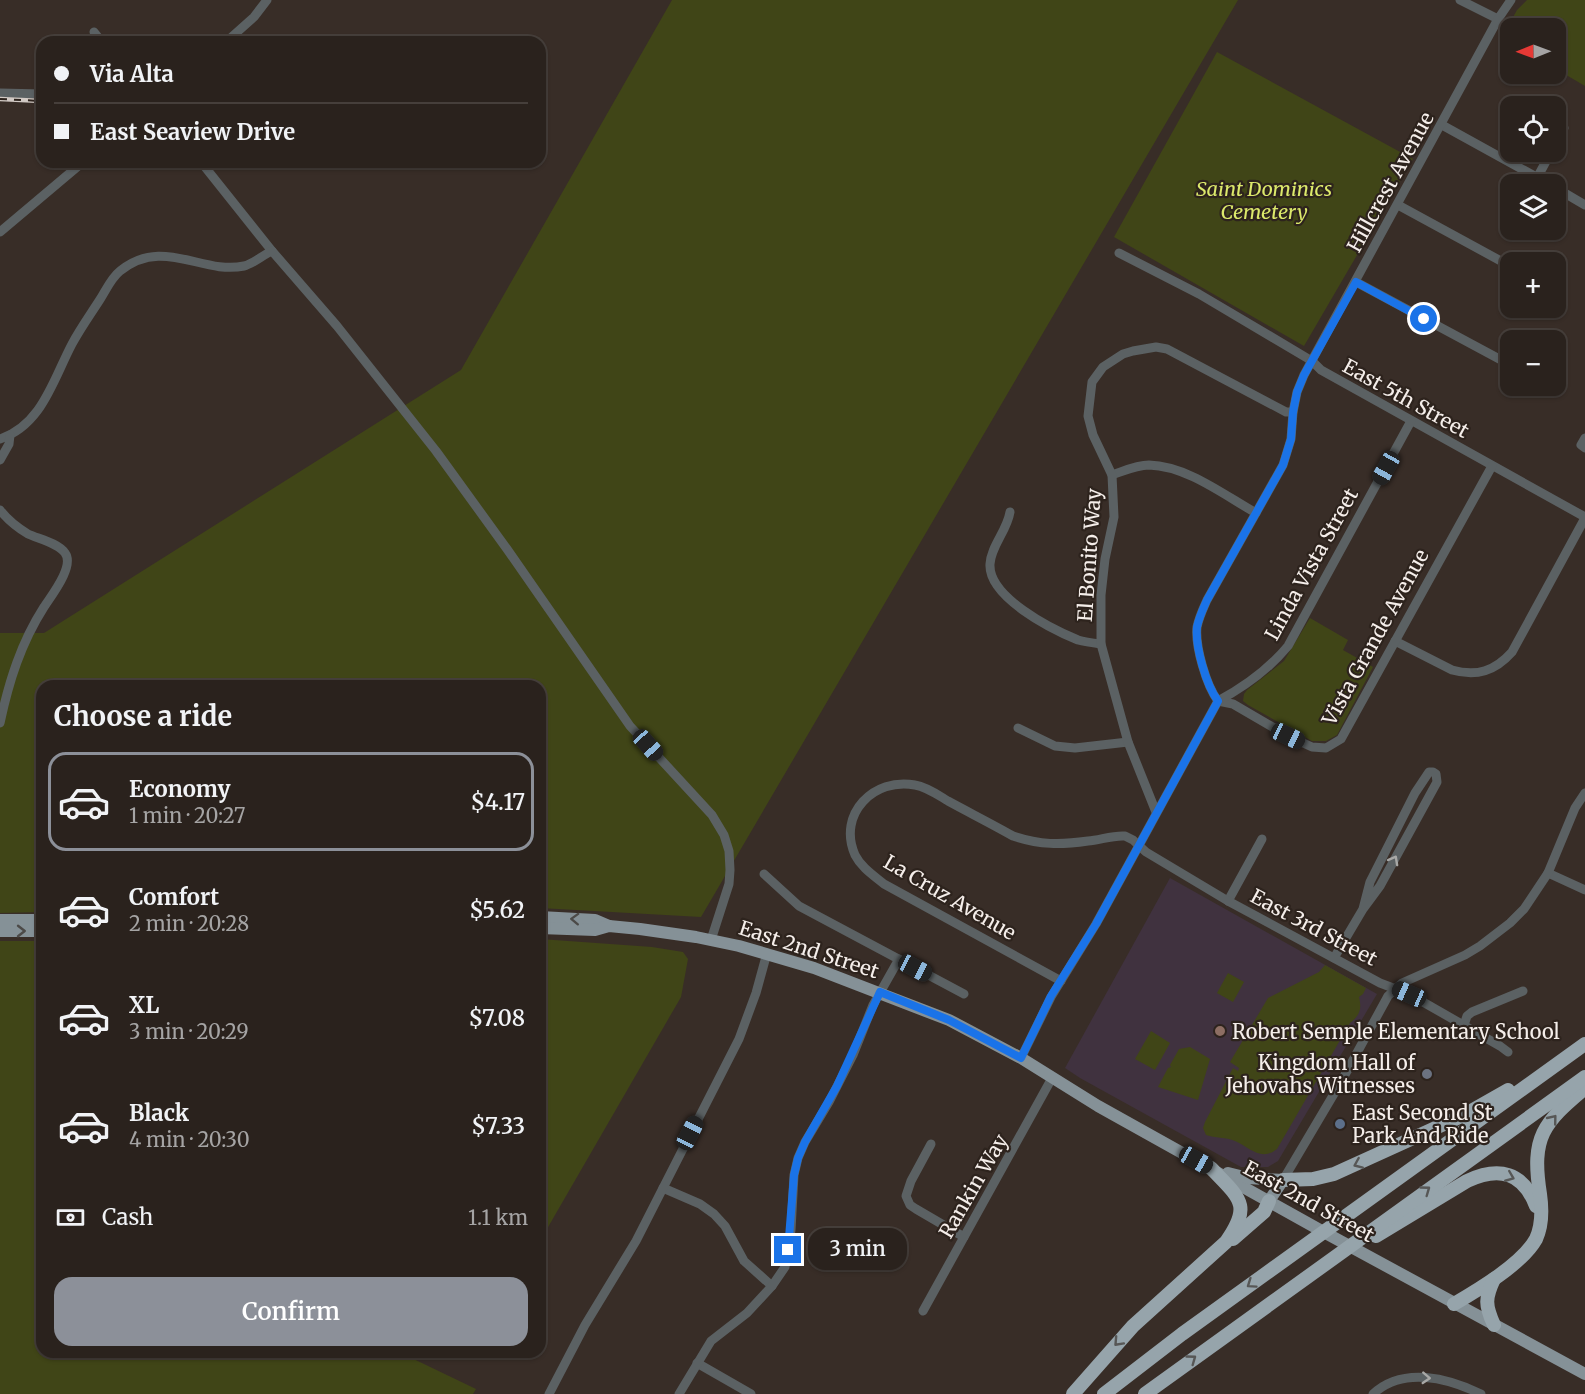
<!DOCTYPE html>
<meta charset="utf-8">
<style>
:root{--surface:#2a221d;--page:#362f2a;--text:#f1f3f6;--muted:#a5a4a4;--line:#463f3b;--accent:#8c9099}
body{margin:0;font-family:Merriweather,serif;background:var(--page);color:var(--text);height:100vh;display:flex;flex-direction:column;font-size:22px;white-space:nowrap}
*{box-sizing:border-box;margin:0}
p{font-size:20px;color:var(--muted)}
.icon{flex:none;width:33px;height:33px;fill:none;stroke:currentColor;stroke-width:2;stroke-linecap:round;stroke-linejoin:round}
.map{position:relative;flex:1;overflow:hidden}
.side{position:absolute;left:36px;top:680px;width:510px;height:678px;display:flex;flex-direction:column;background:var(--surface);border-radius:18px;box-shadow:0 2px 4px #0004,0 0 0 2px var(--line)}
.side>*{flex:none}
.banner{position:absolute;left:36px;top:36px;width:510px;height:132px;border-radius:18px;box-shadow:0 2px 4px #0004,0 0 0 2px var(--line);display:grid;align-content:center;height:132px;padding:0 18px;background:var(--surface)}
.needle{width:39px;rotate:269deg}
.buttons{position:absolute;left:1500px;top:18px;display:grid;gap:12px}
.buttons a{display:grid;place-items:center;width:66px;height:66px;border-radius:12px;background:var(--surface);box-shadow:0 2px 4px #0004,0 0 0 2px var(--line);font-size:30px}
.end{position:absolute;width:27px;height:27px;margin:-14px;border:8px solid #1a73e8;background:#fff;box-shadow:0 0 0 3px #fff}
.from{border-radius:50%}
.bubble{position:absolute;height:42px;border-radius:18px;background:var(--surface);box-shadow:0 2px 4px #0004,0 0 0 2px var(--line);font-size:20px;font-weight:600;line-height:42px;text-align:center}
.car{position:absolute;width:18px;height:36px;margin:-18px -9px;border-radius:8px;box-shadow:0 0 4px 2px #0007;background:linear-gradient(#222 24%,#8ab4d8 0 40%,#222 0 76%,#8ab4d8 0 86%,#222 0)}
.banner b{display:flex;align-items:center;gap:21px;height:57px;font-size:22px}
.banner b+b{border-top:2px solid var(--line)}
.banner i{width:15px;height:15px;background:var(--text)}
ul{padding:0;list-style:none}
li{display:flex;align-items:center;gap:18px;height:99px;margin:0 12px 9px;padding:0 6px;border:3px solid transparent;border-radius:18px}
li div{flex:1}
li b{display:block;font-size:22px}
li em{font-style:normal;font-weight:600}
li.on{border-color:var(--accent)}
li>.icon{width:54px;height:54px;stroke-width:1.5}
h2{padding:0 18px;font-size:27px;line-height:72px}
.pay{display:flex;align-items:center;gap:15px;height:66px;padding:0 18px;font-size:22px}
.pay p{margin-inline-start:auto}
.cta{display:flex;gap:12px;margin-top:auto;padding:12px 18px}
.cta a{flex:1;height:69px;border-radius:18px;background:var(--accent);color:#fff;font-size:24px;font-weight:600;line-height:69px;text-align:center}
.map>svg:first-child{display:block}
</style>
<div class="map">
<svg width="1585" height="1394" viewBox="0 0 1585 1394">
<rect width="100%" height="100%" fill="#382d27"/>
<polygon fill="#40323f" points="1170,878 1377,994 1278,1161 1268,1167 1241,1167 1080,1078 1065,1068"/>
<g fill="#404517">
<polygon points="672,0 1238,0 701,917 540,908 540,686 42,686 42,912 0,913 0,633 44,633 461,370"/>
<polygon points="1527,0 1585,0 1585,86 1556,69 1556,28 1510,28 1510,44 1501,39 1517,10"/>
<polygon points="1217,52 1413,159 1304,346 1114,237"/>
<polygon points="1310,618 1348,640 1343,650 1373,667 1337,735 1326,741 1312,741 1248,705 1243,701 1244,694 1247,690 1284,661"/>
<polygon points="540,939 652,947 683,952 688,959 681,997 540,1241"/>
<polygon points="0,941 42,941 42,1352 399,1352 476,1389 473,1394 0,1394"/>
<path d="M1325,965l41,23 -3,6 -4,3c3,12 1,18 -9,26l-73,126c-16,13 -28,-2 -42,-8 -9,-4 -20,-3 -29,-6l-3,-7 2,-6 28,-54 5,3 1,-3 -9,-6 38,-64 51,-26z"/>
<polygon points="1228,973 1244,982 1233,1002 1217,993"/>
<polygon points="1151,1031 1170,1043 1155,1070 1135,1059"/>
<polygon points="1190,1047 1210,1059 1198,1100 1158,1087 1168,1068 1171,1067 1170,1065 1179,1049"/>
</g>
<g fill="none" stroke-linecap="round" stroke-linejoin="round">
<g stroke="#5b6163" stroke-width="9">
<polyline points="1460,0 1498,19"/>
<polyline points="94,32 102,42"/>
<polyline points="226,42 254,17 267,0"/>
<polyline points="0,93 42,94"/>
<polyline points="1442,125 1549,184"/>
<polyline points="1556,144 1564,128"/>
<polyline points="201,162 272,251 337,326 436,451 507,549 630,726 712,815 724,835 729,851 730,870 729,884 711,940"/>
<polyline points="1537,178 1551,152"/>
<polyline points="1556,188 1585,205"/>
<polyline points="1398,205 1510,266"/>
<polyline points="0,232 83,162"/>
<polyline points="1119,253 1199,294 1312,361 1321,370 1585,517"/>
<polyline points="1356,282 1503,361"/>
<polyline points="1585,438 1581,445 1585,448"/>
<path d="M0,439c42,-14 53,-59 72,-95 8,-15 18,-29 27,-43 6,-9 12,-23 21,-30 43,-35 82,4 124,-5 9,-2 19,-11 28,-15"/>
<polyline points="0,460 9,444 10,435"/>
<path d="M1112,475c12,-4 24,-10 37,-10 38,1 75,30 107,48"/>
<path d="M0,510c7,9 18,18 28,24 11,5 30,9 37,19 10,13 -14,43 -21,54 -23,36 -35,74 -44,116"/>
<path d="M1010,512c-3,19 -19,34 -20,52 -2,33 61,65 88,76 7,2 15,3 23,4"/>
<path d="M1395,641l57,29c25,7 43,1 60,-18l73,-134"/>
<polyline points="1218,701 1233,704 1288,736 1312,747 1326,748 1341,739 1492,466"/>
<path d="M1218,701c26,-14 51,-32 70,-55l123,-225"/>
<polyline points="1018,728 1055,746 1075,748 1128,742"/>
<polyline points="1156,812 1128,742 1101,644 1101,595 1105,559 1114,517 1112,475 1093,435 1088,416 1092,382 1103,367 1123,354 1133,351 1156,347 1167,349 1286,412 1293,412"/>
<polyline points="1548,873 1585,890"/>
<polyline points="764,874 799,906 964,994"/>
<polyline points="1228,901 1262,839"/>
<polyline points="1334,958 1363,909 1380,886 1437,782 1436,774 1433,772 1429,772 1415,793 1370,882 1363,909"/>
<path d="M1061,981l-177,-97c-11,-9 -23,-17 -29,-29 -18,-41 19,-78 60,-70 12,2 23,10 33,16 22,12 44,23 65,35 27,9 47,9 75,5 12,-1 25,-6 37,-5l8,4 13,12 82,49 152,82 29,11 91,52 8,6"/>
<polyline points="1464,1025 1467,1016 1472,1012 1523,991"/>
<path d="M1021,1058l30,-61 45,-73 122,-223c-12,-16 -23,-55 -21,-74 2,-10 6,-18 10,-27l76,-135 8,-26 2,-27 4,-20 7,-17 194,-356 13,-19"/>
<polyline points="931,1144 911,1181 906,1196 910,1205 916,1209 964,1237"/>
<polyline points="1283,1180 1341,1082 1388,996 1402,983 1465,955 1480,946 1510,923 1524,909 1548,873 1575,808 1585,793"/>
<polyline points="663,1188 700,1204 714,1214 725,1226 744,1261 772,1286"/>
<polyline points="923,1311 1052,1078"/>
<polyline points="697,1363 751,1394"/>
<polyline points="549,1394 585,1325 636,1241 739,1039 756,993 767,953"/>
<polyline points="679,1394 711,1341 747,1313 772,1286 785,1267 791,1230 794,1175 798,1158 805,1142 829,1102 853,1055 873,1005 899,959"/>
<path d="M1373,1394c30,-28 75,-16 108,0"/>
</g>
<g stroke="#859197" stroke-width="12">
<polyline points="540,917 595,920 609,926"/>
<polyline points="0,920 42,920"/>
<polyline points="540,928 595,930 609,926 640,929 696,937 739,946 814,968 949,1020 1021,1058 1098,1106 1320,1230 1585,1374"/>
<polyline points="0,931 42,931"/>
<polyline points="1228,1173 1248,1178 1283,1180"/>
<polyline points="1269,1201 1283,1180"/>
</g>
<g stroke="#96a4ab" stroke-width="14">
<polyline points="1283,1180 1313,1179 1334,1174 1464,1115 1508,1090"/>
<path d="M1376,1236l91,-55c32,-15 56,-9 69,25"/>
<polyline points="1233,1239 1264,1212 1269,1201"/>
<path d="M1454,1304c24,-14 68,-40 82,-65 6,-13 6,-31 4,-45 -9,-57 3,-71 45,-106"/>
<path d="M1494,1325c-9,-20 -9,-27 0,-46"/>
<path d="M1073,1394l60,-68 93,-84c27,-38 13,-44 -15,-74"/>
<polyline points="1104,1394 1182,1334 1585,1044"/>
<polyline points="1145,1394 1585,1077"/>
</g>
<defs>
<polyline id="rail" points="0,99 42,101"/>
</defs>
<use href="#rail" stroke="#d1c9c4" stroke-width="4.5"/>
<use href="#rail" stroke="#2d231d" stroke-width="2" stroke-dasharray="7" stroke-linecap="butt"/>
</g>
<defs><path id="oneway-chevron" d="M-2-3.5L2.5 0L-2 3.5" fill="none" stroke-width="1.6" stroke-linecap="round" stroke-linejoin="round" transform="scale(1.5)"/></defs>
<g stroke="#a8a8a6">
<use href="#oneway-chevron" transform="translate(1394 860) rotate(-61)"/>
<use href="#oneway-chevron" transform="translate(1426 1378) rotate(3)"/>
</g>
<g stroke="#4c4a48">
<use href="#oneway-chevron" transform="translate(575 919) rotate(-178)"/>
<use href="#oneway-chevron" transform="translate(21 931)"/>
</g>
<g stroke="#575756">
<use href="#oneway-chevron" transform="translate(1553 1119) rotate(-51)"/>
<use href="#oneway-chevron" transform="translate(1358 1164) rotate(157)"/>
<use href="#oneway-chevron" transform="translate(1510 1177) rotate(22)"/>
<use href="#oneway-chevron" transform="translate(1426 1190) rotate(-36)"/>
<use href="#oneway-chevron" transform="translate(1251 1284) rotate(145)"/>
<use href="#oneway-chevron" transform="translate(1118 1342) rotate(133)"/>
<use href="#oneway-chevron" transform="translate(1192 1359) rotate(-36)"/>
</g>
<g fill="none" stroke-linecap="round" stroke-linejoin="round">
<path stroke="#1a73e8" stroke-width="8" d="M788,1250l6,-75 4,-17 7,-16 32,-56 43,-94 69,28 72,38 30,-62 45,-72 122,-223c-12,-16 -23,-55 -21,-74 2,-10 6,-18 10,-27l76,-135 8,-26 2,-27 4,-20 7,-17 52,-93 68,37"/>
</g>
<circle fill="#8d6e63" stroke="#2d231d" stroke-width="2" cx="1220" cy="1031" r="6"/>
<circle fill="#6b7280" stroke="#2d231d" stroke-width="2" cx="1427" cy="1074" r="6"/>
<circle fill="#5c6f8a" stroke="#2d231d" stroke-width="2" cx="1340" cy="1124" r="6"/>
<g text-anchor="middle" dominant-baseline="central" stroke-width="4.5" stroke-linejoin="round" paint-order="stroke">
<g font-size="20" fill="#f5eeea" stroke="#2d231d">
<text transform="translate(1390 182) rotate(-61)">Hillcrest Avenue</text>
<text transform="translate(1406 398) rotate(29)">East 5th Street</text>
<text transform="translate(1089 555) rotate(-86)">El Bonito Way</text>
<text transform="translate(1311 564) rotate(-61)">Linda Vista Street</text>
<text transform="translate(1375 637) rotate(-61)">Vista Grande Avenue</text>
<text transform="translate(950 897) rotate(30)">La Cruz Avenue</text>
<text transform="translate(1314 927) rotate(28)">East 3rd Street</text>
<text transform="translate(809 949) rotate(18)">East 2nd Street</text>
<text transform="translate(973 1186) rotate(-60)">Rankin Way</text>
<text transform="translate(1309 1201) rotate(29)">East 2nd Street</text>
</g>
<g font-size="20" font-style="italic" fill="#dce96b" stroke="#2d231d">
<text x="1264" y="188">Saint Dominics<tspan x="1264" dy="23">Cemetery</tspan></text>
</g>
<g font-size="20" fill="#f5eeea" stroke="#2d231d" text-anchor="start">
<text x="1232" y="1031">Robert Semple Elementary School</text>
<text x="1415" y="1062" text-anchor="end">Kingdom Hall of<tspan x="1415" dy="23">Jehovahs Witnesses</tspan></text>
<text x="1352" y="1112">East Second St<tspan x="1352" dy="23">Park And Ride</tspan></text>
</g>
</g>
</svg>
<div class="buttons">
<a><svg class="needle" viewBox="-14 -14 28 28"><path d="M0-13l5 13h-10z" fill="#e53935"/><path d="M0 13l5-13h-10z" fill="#a5a4a4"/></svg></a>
<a><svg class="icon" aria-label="locate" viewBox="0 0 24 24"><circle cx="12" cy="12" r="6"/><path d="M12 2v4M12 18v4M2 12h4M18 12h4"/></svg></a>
<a><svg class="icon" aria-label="layers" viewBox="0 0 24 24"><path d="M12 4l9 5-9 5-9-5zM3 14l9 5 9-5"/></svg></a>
<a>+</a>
<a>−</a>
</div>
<i class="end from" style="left:1424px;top:319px"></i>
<i class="end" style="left:788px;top:1250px"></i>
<div class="bubble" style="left:808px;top:1228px;width:99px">3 min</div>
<i class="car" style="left:1386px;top:468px;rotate:209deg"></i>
<i class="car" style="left:1288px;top:736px;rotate:115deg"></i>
<i class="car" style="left:648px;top:745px;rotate:138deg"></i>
<i class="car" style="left:915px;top:968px;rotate:118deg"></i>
<i class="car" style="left:1409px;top:994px;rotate:294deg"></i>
<i class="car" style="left:690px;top:1133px;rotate:27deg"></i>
<i class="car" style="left:1196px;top:1160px;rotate:119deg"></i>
<div class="banner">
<b><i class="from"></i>Via Alta</b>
<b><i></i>East Seaview Drive</b>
</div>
<section class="side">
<h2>Choose a ride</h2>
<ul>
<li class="on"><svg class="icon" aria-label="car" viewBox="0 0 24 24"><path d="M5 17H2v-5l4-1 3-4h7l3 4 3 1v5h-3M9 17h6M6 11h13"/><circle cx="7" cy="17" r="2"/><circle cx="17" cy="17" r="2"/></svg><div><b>Economy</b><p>1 min · 20:27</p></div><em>$4.17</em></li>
<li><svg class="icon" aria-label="car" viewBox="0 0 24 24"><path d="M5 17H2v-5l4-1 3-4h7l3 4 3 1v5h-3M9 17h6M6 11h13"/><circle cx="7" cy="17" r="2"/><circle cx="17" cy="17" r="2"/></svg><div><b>Comfort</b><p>2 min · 20:28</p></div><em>$5.62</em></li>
<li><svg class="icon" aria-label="car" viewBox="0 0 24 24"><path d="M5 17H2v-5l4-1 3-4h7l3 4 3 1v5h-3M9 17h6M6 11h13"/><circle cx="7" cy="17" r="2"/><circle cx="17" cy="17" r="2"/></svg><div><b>XL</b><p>3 min · 20:29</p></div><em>$7.08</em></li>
<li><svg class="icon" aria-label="car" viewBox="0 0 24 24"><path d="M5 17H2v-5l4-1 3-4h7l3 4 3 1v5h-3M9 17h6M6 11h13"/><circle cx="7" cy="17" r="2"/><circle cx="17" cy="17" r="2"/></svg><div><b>Black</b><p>4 min · 20:30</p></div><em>$7.33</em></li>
</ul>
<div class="pay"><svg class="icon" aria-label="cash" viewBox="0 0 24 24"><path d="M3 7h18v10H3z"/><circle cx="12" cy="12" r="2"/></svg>Cash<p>1.1 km</p></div>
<div class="cta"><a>Confirm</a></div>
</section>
</div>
